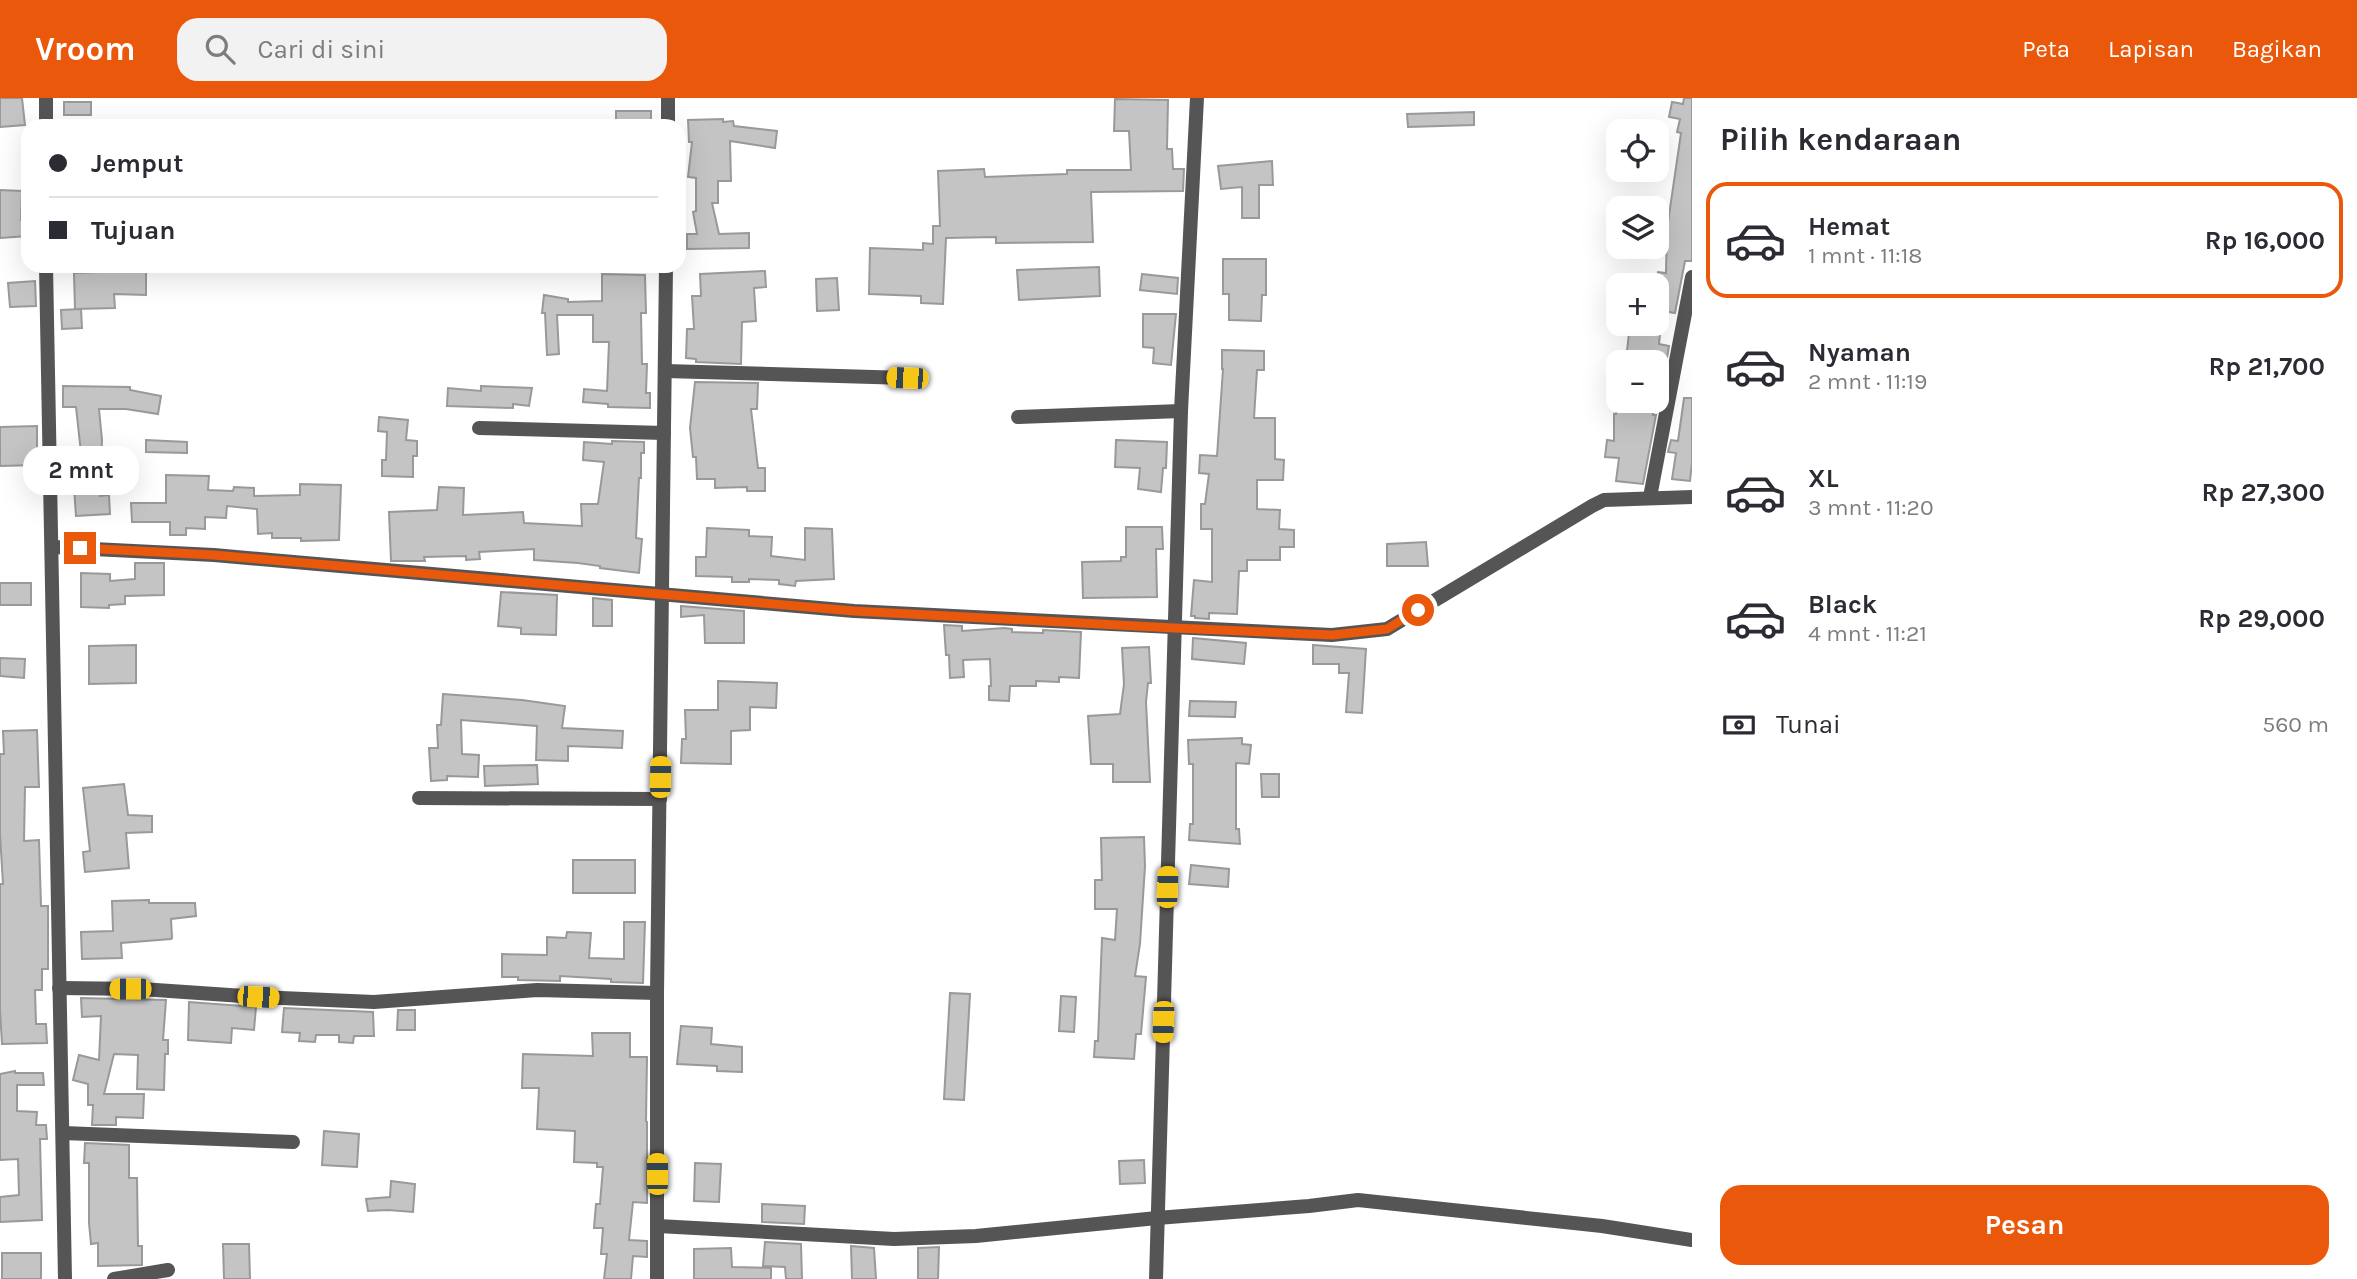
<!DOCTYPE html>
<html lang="id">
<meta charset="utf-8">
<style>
:root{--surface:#fff;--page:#f2f2f3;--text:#2b2b33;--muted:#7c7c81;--line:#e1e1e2;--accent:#ea580c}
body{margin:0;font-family:Karla,sans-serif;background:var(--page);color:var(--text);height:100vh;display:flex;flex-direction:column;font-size:26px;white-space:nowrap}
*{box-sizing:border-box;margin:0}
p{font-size:23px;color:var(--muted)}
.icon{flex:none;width:38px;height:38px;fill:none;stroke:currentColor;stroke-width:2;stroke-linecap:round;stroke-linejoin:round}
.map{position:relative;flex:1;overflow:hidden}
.panel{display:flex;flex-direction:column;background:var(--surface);width:665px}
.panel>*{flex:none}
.banner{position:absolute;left:21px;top:21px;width:665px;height:154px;border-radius:21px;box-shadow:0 7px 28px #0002;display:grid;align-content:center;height:154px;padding:0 28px;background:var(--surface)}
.buttons{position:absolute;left:1606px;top:21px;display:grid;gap:14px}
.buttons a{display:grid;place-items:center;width:63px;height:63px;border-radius:14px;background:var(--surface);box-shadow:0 7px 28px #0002;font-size:35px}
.end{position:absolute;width:32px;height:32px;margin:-16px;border:9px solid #ea580c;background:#fff;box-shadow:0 0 0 4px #fff}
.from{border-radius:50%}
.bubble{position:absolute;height:49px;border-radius:21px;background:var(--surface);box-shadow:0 7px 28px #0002;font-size:23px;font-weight:700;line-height:49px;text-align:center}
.car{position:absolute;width:21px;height:42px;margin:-21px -10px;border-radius:9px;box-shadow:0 0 5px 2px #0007;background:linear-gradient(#f5c518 24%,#345 0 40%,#f5c518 0 76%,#345 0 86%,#f5c518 0)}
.banner b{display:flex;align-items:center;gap:24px;height:66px;font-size:26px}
.banner b+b{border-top:2px solid var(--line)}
.banner i{width:18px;height:18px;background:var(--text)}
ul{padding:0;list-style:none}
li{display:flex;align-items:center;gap:21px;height:116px;margin:0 14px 10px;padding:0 14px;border:4px solid transparent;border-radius:21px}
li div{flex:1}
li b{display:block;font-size:26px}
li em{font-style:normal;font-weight:700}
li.active{border-color:var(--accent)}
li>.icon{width:63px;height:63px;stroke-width:1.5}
h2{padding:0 28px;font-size:32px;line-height:84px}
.pay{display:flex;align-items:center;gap:18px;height:77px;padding:0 28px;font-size:26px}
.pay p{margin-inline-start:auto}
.button{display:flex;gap:14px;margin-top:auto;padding:14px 28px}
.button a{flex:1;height:80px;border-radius:21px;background:var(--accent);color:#fff;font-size:28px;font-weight:700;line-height:80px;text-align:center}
header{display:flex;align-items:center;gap:42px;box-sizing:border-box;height:98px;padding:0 35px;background:var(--accent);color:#fff}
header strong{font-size:33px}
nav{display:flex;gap:38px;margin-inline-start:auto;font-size:24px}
.search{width:490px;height:63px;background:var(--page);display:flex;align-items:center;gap:18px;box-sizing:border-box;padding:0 24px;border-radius:21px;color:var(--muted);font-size:26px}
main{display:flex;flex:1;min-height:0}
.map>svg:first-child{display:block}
</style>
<header>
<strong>Vroom</strong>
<div class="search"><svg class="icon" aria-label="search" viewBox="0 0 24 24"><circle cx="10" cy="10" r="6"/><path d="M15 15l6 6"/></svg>Cari di sini</div>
<nav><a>Peta</a><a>Lapisan</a><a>Bagikan</a></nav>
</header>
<main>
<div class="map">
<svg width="1692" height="1181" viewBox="0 0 1692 1181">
<rect width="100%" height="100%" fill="#fff"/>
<g fill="#c4c4c4" stroke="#999" stroke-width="2">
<polygon points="0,0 22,0 25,27 0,29"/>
<polygon points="1684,0 1692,0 1692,163 1685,163 1675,215 1657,212 1656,187 1658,174 1666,175 1667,131 1681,35 1677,34 1680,21 1669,19 1672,4 1683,6"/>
<polygon points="1115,1 1168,2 1167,51 1172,51 1173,71 1184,71 1183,93 1091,94 1093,144 996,145 996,139 946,140 943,206 921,205 921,198 869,196 870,150 923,152 923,145 933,146 933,128 940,128 938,73 984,71 985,79 1067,76 1067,72 1131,72 1129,33 1114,33"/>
<rect x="64" y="4" width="27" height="13"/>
<rect x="616" y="13" width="35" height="15"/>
<polygon points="1474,14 1474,27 1408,29 1407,16"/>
<polygon points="723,21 723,24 733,23 734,28 777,33 775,50 730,43 731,83 718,83 718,105 712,105 719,136 749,135 749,150 687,151 687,136 697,136 693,114 696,113 696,80 688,79 692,44 689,44 688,22"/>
<polygon points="1272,63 1273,87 1259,87 1259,120 1242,120 1242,89 1221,91 1218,68"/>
<polygon points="0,92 22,93 21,122 28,122 28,138 0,140"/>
<polygon points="1223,161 1266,161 1266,197 1262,197 1261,223 1229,222 1229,196 1223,196"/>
<polygon points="1099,169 1100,198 1019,202 1017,172"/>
<polygon points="125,173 146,174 146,197 114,196 115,210 75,211 74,175"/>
<polygon points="765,173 766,189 754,190 756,223 742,224 741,266 696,264 696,261 686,260 687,231 694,231 692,198 701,198 700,176"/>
<polygon points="602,176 645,177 646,215 641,215 642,266 647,266 646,295 650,295 650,310 608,309 608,306 583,304 584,291 607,293 609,244 593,244 593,217 557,217 559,256 547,257 545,215 542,215 544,197 568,201 568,204 602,203"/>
<polygon points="1142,176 1178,180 1177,196 1140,192"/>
<polygon points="837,180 839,212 817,213 816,181"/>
<polygon points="35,183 36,208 10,209 8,185"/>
<polygon points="81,211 82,230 62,231 61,212"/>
<polygon points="1143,216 1176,216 1171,267 1153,265 1154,250 1143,249"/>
<polygon points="1630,226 1661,226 1659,246 1669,248 1666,266 1626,262"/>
<polygon points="1222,252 1264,253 1264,272 1257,272 1254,320 1275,320 1275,361 1284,362 1283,382 1257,382 1257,411 1280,412 1279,431 1294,432 1294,449 1280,449 1280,462 1247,462 1247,473 1239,473 1237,516 1209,515 1209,521 1195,520 1195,518 1191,518 1194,482 1212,484 1212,431 1201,431 1201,406 1205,406 1209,376 1199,375 1200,357 1217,358 1223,271 1222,271"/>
<polygon points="695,284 758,285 757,311 751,311 758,370 765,370 765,393 747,393 747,389 715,390 715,381 697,381 696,359 693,359 690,330"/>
<polygon points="63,288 130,289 130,292 161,298 158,316 126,311 99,311 102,342 100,398 109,397 110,416 76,418 74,390 69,390 70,354 81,355 76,309 63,309"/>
<polygon points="481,288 532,290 529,308 513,306 513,310 447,308 448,290 481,293"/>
<polygon points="1684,300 1692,300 1692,364 1690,383 1672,381 1676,355 1668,354 1671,342 1678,343"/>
<polygon points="1618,303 1655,303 1653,317 1656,317 1643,386 1616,383 1619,360 1605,359 1607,342 1614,343 1614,316 1616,316"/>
<polygon points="379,319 408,322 406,342 417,343 417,358 413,358 413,379 382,378 382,362 386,362 387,334 378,333"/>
<polygon points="37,328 37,367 0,368 0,329"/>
<polygon points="146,342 187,344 187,355 146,354"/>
<polygon points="1116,342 1167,344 1166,370 1163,370 1161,394 1138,391 1140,370 1115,369"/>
<polygon points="612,343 644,344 644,355 641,355 641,380 639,380 636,440 642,441 639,475 600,470 600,468 578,465 534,462 534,451 479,454 480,461 466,462 466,458 424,459 425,463 391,463 389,414 437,412 439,389 464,390 463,417 523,414 524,425 582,428 581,406 598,406 604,364 583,362 584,344 612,346"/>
<polygon points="166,377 209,378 208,392 233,393 234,389 254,390 254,398 300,397 300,386 341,387 339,442 301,443 301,440 272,440 272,435 258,436 257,411 227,408 226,420 205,419 205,431 186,430 186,437 170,437 170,424 132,424 131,405 166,405"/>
<polygon points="1126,429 1162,429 1163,451 1156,451 1157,499 1083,500 1082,464 1121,463 1121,459 1126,459"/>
<polygon points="707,430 749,432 749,438 772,439 771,458 805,462 805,430 832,431 834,481 796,483 795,488 779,486 779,482 749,481 749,484 732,484 732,479 696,478 696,459 706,459"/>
<polygon points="1426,444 1428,468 1387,468 1387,446"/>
<polygon points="135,465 164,465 164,497 125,498 125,506 109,507 109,510 81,509 81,475 110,476 110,483 135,481"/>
<rect x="0" y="485" width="31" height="22"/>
<polygon points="501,494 557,497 556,537 521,536 521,530 498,528"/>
<polygon points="593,500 612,502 612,528 593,528"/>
<polygon points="681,508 744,513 744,545 705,545 704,517 681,519"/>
<polygon points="944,527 962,528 962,533 1004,530 1012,531 1012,534 1043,535 1043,532 1081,534 1079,580 1059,579 1059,584 1036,583 1036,588 1010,588 1009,603 989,602 989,588 991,588 990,561 963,562 964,579 950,580 949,557 946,557"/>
<polygon points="1193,540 1246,545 1244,566 1192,561"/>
<polygon points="136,547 136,585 89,586 89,548"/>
<polygon points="1313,547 1366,551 1362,615 1346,614 1349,575 1339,575 1339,566 1313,566"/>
<polygon points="1149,549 1151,585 1148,585 1146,604 1150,684 1113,684 1113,666 1091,666 1088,618 1120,616 1124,586 1122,550"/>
<polygon points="0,560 25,561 24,580 0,578"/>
<polygon points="718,583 777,585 776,610 750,609 750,632 731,633 731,666 681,665 682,641 686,641 685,612 718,612"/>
<polygon points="443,596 522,602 565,608 562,630 623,633 622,650 568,648 568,663 536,662 537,628 461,622 462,656 479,657 478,679 447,678 447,682 431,683 429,650 438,650 437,627 441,627"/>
<polygon points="1190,603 1236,604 1235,619 1189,618"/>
<polygon points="37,632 39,689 25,689 24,743 39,742 41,808 48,808 48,871 42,871 42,892 35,892 36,926 46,926 47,945 2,946 0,913 0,786 3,786 0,737 0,656 4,656 3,633"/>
<polygon points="1242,640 1242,646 1251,647 1249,666 1236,665 1236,731 1239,731 1240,746 1189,742 1190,726 1193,726 1193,666 1189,666 1188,642"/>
<polygon points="537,667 538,686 485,688 484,668"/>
<polygon points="1261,676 1279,676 1279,699 1262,699"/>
<polygon points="124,686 128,717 152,718 152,734 126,735 129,770 85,774 83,754 90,753 83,690"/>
<polygon points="1144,739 1145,768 1140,846 1135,878 1146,879 1141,936 1136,936 1134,961 1094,959 1095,943 1098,943 1102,840 1115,842 1117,811 1095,811 1095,782 1102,782 1101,740"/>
<rect x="573" y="762" width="62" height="33"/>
<polygon points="1191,767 1229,771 1228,789 1189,786"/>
<polygon points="149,802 149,805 195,805 196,818 171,821 172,840 171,841 121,845 122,860 82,861 81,834 113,833 112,803"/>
<polygon points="624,824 645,824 643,885 611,884 611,881 560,878 560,883 518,882 518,879 502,879 502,856 547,857 547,839 566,840 567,834 591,835 589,860 624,861"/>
<polygon points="950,895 970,896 964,1002 944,1001"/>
<polygon points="1061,898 1076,899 1074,934 1059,933"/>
<polygon points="81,900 166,902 163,942 168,942 168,956 165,956 164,992 137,991 138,957 114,956 104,996 144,996 143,1020 116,1019 116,1027 92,1027 93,1007 88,1007 88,986 73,982 79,957 99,962 101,918 82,919"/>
<polygon points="189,904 256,909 254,932 232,930 231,945 188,942"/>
<polygon points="284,910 373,914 374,938 354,938 353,945 339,944 339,937 316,937 315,944 299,943 300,935 282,934"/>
<polygon points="398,912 415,912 415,932 397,932"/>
<polygon points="681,928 712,930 711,946 742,949 742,974 717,973 717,968 677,966"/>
<polygon points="592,935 630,935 630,959 647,959 646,1023 647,1024 647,1105 633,1104 629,1142 647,1143 647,1159 633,1158 631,1181 604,1181 607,1156 601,1156 603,1130 594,1130 596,1106 600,1106 603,1069 597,1069 597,1065 574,1064 575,1033 537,1031 539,990 522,990 523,956 593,958"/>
<polygon points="15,973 15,975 43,975 44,987 17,987 17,1013 37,1014 36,1027 46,1027 47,1041 40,1041 42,1122 0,1124 0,1099 19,1097 18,1061 0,1062 0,976"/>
<polygon points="324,1033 359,1036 357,1069 322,1067"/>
<polygon points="85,1045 129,1047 129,1080 137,1080 138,1148 142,1148 142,1167 98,1168 98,1145 91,1146 89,1125 89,1065 84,1065"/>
<polygon points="1144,1062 1145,1085 1120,1086 1119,1063"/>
<polygon points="695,1065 721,1066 719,1104 694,1103"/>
<polygon points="391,1083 415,1086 413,1114 388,1112 368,1113 366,1101 390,1099"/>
<polygon points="762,1106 805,1108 804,1126 762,1124"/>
<polygon points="765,1144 801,1146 802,1181 786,1181 785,1169 763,1168"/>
<polygon points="223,1146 249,1146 250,1181 224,1181"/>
<polygon points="851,1148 874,1150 876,1181 852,1181"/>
<polygon points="939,1149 938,1181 918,1181 918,1150"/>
<polygon points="731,1150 732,1169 771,1170 771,1181 694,1181 694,1151"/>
<rect x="2" y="1155" width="39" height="26"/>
</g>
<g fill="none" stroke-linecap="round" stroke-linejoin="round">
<g stroke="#555" stroke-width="14">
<polyline points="668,0 668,28"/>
<polyline points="46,28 46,0"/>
<polyline points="46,168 65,1181"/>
<polyline points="665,273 907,280"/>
<polyline points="1018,319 1181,313"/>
<polyline points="479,330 664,335"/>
<polyline points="1650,399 1692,179"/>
<polyline points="53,449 214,457 854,513 1332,537 1387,531 1592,408 1604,402 1692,399"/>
<polyline points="419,700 660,701"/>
<polyline points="59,890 141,891 258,899 374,904 537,892 657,895"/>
<polyline points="63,1035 293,1044"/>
<polyline points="658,1128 894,1141 976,1138 1157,1120 1309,1108 1358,1102 1602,1128 1692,1142"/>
<polyline points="114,1181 168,1172"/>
<polyline points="657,1181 657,895 666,168"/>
<polyline points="1156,1181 1181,313 1197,0"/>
</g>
</g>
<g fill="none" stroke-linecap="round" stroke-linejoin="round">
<polyline stroke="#ea580c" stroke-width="9" points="80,450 214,457 854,513 1174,530 1332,537 1387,531 1418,512"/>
</g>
</svg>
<div class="buttons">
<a><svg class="icon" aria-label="locate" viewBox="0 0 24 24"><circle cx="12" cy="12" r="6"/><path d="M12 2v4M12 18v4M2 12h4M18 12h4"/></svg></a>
<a><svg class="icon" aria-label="layers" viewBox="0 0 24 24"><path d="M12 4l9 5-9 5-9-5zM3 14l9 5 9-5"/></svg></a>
<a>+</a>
<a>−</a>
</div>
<i class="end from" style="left:1418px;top:512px"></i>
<i class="end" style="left:80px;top:450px"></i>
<div class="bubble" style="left:23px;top:348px;width:116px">2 mnt</div>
<i class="car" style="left:907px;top:280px;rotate:272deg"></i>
<i class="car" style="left:660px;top:679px;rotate:1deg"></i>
<i class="car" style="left:1167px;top:789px;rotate:2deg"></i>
<i class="car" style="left:130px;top:891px;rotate:270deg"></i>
<i class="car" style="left:258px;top:899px;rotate:93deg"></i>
<i class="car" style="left:1163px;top:924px;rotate:182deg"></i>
<i class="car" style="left:657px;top:1076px;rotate:0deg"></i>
<div class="banner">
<b><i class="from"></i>Jemput</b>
<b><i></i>Tujuan</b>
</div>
</div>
<section class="panel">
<h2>Pilih kendaraan</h2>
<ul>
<li class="active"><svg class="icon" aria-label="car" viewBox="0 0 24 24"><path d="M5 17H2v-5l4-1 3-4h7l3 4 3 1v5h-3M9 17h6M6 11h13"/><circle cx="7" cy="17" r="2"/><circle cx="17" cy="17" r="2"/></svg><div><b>Hemat</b><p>1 mnt · 11:18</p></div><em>Rp 16,000</em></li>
<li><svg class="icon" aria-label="car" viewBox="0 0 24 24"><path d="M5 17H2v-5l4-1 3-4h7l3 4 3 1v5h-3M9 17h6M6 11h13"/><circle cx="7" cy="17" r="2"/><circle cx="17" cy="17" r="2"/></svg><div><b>Nyaman</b><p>2 mnt · 11:19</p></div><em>Rp 21,700</em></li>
<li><svg class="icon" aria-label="car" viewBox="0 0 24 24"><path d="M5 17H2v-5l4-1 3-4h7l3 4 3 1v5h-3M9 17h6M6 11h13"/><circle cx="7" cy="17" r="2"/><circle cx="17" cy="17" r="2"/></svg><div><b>XL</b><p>3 mnt · 11:20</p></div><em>Rp 27,300</em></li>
<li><svg class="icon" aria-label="car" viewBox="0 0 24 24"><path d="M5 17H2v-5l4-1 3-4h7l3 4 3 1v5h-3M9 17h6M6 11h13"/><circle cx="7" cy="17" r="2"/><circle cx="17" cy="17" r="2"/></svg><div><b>Black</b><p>4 mnt · 11:21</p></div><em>Rp 29,000</em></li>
</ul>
<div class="pay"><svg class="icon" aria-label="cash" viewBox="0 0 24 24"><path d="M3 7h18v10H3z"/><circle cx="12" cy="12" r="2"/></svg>Tunai<p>560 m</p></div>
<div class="button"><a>Pesan</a></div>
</section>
</main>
